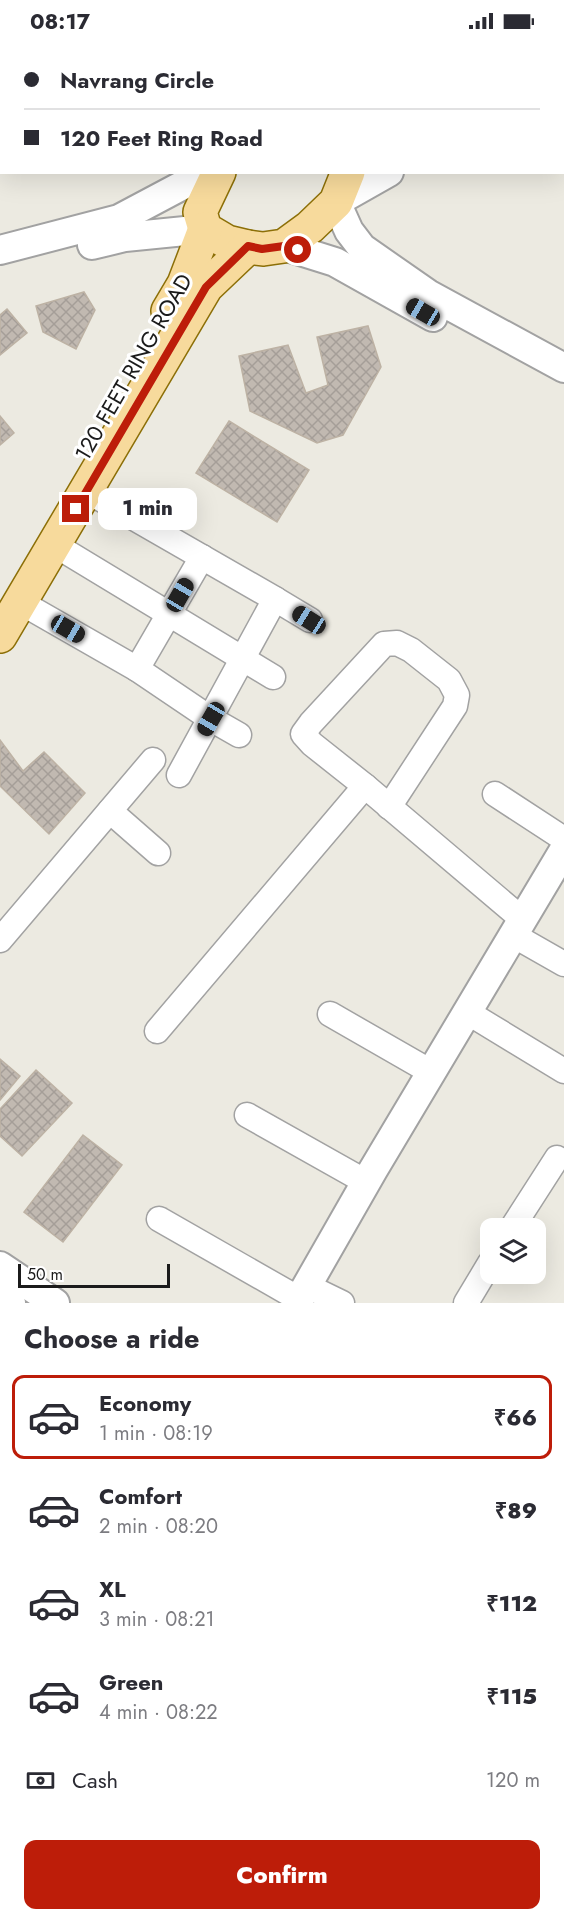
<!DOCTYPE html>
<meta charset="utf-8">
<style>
:root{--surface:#fff;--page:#f7f7f7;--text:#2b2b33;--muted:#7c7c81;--line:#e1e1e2;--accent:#bd1d09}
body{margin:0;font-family:Jost,sans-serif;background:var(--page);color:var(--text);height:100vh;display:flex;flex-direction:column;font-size:22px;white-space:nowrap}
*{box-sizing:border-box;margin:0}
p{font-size:20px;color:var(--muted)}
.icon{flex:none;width:33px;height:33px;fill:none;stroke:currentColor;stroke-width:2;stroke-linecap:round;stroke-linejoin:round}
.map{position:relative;height:1261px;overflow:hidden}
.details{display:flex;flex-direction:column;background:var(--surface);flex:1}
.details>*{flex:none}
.guide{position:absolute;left:0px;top:0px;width:564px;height:132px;box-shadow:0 6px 24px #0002;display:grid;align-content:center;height:132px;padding:0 24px;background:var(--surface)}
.tools{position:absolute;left:480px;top:1176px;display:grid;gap:12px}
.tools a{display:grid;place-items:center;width:66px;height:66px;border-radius:12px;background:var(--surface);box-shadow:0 6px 24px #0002;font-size:30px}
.scale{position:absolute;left:18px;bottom:15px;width:152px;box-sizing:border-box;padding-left:6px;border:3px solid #1b1b1b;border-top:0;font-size:16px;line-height:21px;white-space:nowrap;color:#1b1b1b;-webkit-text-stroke:4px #fff;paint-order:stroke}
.end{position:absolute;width:27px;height:27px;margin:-14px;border:8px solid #bd1d09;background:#fff;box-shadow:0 0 0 3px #fff}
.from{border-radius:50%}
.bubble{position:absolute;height:42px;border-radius:12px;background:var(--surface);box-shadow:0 6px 24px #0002;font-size:20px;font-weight:800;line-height:42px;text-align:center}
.car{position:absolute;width:18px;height:36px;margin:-18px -9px;border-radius:8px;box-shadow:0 0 4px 2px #0007;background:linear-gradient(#222 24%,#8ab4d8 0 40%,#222 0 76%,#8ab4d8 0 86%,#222 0)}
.guide b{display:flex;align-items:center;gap:21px;height:57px;font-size:22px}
.guide b+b{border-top:2px solid var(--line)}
.guide i{width:15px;height:15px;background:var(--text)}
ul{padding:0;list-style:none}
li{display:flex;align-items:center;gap:18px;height:84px;margin:0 12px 9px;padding:0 12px;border:3px solid transparent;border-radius:12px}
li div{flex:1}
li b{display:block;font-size:22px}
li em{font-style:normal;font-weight:800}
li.current{border-color:var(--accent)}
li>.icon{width:54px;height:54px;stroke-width:1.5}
h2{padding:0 24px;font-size:27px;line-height:72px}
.pay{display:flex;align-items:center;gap:15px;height:66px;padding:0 24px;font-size:22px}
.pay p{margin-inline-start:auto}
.primary-button{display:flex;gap:12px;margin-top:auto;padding:12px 24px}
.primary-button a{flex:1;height:69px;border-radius:12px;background:var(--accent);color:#fff;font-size:24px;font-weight:800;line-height:69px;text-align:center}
.status{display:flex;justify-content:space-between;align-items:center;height:42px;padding:0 30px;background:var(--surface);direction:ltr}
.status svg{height:16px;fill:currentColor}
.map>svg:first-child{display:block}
</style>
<div class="status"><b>08:17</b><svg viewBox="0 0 49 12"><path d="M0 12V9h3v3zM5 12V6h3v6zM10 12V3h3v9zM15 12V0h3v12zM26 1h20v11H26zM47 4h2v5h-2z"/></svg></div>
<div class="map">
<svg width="564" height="1261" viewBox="0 0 564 1261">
<defs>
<pattern id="building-cross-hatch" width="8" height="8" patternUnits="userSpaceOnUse" patternTransform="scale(1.5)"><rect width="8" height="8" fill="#c1b9b1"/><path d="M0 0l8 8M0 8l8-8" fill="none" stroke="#a59e98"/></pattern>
</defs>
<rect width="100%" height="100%" fill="#eceae1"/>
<g fill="url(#building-cross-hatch)" stroke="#bdb2a4" stroke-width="1.5">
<polygon points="114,0 202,0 201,2 116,2"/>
<polygon points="410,0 480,0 478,2 409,2"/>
<polygon points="84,250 95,268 76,307 43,290 36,264"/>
<polygon points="7,267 27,291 0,313 0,273"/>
<polygon points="368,284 381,325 343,393 317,401 250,369 239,314 288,303 306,351 328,343 317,295"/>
<polygon points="0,374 14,391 0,403"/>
<polygon points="229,379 309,428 277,480 196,431"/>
<polygon points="0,698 23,729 44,710 85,751 49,792 0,744"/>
<polygon points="0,1017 20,1034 0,1058"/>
<polygon points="36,1028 72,1061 22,1114 0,1094 0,1067"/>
<polygon points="83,1093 122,1123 63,1200 24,1170"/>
</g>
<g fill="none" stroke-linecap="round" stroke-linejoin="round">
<defs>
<g id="minor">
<polyline points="65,0 66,2"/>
<polyline points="87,449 275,557 179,733"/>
<polyline points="55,503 273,635"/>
<polyline points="275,557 310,578"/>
<polyline points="20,560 137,627 211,677 239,693"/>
<polyline points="137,627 202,515"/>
<polyline points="365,744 312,702 303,692 311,681 384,602 397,601 411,608 449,638 457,653 455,664 389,765"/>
<polyline points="495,752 564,797"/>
<polyline points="110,769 158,811"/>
<polyline points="513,893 564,922"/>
<polyline points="0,898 153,718"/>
<polyline points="467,970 564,1029"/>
<polyline points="330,972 431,1030"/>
<polyline points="157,989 365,744 522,877"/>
<polyline points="247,1073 366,1140"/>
<polyline points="159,1177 299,1257"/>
<polyline points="512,1186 557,1116"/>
<polyline points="307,1244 342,1261"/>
<polyline points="466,1261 490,1221"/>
</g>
<g id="tertiary">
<polyline points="272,2 272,0"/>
<polyline points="562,56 564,55"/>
<polyline points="389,130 336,160 349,189 362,206 428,252 564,326"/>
<polyline points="92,203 125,195 205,187"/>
<polyline points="284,204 335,220 433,275"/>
<polyline points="0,208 119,177 183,143 200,130"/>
<polyline points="0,1224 55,1261"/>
<polyline points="0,1253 11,1261"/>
<polyline points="297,1261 373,1128 564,808"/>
</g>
<g id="primary">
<polyline points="339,0 340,2"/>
<polyline points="301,2 303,0"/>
<polyline points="219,130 200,170 205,187 227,200 248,205 263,207 284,204 310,185 336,160 348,130"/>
<polyline points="168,269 184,242 205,187"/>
<polyline points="0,594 206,245 248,205"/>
</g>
</defs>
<use href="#minor" stroke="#a2a2a2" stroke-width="27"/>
<use href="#tertiary" stroke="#a2a2a2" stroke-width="32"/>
<use href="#primary" stroke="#8c6f07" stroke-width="36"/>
<use href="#minor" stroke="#fff" stroke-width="24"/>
<use href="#tertiary" stroke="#fff" stroke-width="28"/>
<use href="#primary" stroke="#f7da9c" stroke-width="33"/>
</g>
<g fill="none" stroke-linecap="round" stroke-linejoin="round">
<polyline stroke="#bd1d09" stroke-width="8" points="76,467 206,245 248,204 262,207 284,204 298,208"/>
</g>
<g text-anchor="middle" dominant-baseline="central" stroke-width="6" stroke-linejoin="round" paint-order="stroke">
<g font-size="22" fill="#1b1b1b" stroke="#fff">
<text transform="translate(133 325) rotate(-60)">120 FEET RING ROAD</text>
</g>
</g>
</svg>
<div class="tools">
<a><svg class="icon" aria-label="layers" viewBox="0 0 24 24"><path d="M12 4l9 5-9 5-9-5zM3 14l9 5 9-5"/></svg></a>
</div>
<div class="scale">50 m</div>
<i class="end from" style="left:298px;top:208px"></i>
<i class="end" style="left:76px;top:467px"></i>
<div class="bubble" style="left:98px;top:446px;width:99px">1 min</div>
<i class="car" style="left:423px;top:270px;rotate:300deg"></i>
<i class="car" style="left:180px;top:553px;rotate:30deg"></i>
<i class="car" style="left:309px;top:578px;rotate:302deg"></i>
<i class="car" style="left:68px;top:587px;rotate:120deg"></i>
<i class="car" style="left:211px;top:677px;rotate:210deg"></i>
<div class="guide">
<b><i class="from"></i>Navrang Circle</b>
<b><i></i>120 Feet Ring Road</b>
</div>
</div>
<section class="details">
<h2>Choose a ride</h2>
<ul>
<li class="current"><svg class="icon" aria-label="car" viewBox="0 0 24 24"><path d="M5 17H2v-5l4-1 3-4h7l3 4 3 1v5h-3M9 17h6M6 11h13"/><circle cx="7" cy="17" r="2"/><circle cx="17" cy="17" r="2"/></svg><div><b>Economy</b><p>1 min · 08:19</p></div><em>₹66</em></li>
<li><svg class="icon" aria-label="car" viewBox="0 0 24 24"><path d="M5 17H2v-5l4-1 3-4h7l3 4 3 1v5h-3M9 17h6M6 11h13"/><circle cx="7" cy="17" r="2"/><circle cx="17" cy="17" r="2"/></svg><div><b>Comfort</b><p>2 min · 08:20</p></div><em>₹89</em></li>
<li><svg class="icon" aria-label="car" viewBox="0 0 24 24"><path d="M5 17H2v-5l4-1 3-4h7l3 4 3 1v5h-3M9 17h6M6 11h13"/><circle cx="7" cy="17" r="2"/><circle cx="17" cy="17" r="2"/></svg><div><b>XL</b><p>3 min · 08:21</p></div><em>₹112</em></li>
<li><svg class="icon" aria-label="car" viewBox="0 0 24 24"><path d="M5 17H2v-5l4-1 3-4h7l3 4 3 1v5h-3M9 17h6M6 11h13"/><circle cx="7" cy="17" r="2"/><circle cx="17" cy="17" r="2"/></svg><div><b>Green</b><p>4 min · 08:22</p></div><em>₹115</em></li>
</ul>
<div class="pay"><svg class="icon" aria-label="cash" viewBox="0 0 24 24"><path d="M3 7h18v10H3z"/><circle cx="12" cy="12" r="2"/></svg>Cash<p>120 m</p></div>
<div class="primary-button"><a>Confirm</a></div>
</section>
